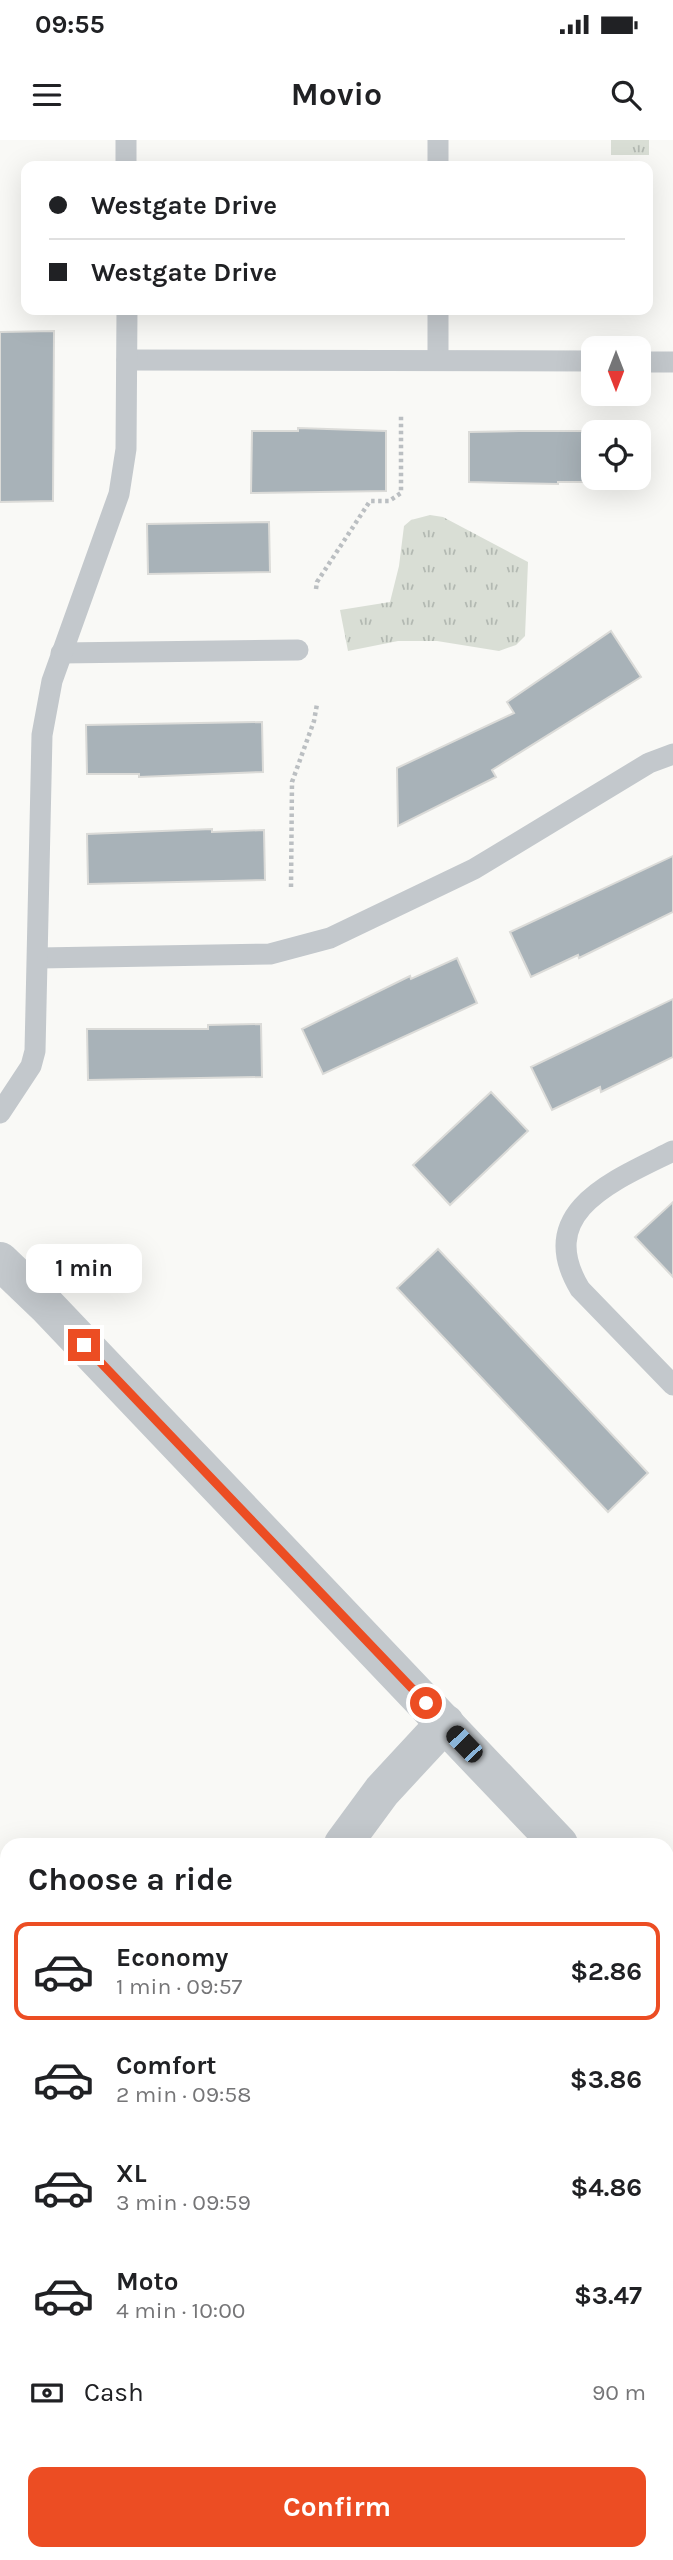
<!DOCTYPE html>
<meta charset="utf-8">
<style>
:root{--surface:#fff;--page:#f2f2f2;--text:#202124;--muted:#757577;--line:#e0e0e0;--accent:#ec4d23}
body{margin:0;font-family:Karla,sans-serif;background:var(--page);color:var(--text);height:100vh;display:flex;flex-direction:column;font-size:26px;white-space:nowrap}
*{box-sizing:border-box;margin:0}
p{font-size:23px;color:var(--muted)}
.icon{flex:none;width:38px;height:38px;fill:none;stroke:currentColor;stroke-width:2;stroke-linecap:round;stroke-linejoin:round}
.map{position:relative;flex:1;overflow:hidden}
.sheet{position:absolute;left:0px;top:1698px;width:674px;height:723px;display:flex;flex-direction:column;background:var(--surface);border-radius:21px 21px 0 0;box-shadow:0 7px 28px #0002}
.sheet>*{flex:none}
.hud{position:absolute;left:21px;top:21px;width:632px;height:154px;border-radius:14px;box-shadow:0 7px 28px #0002;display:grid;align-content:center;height:154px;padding:0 28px;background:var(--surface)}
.needle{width:46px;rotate:180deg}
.buttons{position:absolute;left:581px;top:196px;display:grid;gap:14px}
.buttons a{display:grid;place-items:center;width:70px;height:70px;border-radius:14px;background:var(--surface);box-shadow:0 7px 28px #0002;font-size:35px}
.end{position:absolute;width:32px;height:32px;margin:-16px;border:9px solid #ec4d23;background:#fff;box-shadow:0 0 0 4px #fff}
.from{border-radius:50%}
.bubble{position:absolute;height:49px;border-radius:14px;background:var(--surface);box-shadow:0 7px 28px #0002;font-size:23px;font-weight:700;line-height:49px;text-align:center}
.car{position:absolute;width:21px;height:42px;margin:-21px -10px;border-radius:9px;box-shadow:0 0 5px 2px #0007;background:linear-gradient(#222 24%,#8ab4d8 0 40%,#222 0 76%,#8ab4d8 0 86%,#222 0)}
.hud b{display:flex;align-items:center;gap:24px;height:66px;font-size:26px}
.hud b+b{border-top:2px solid var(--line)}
.hud i{width:18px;height:18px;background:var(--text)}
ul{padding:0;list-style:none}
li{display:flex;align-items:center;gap:21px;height:98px;margin:0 14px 10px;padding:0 14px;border:4px solid transparent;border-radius:14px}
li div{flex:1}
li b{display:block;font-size:26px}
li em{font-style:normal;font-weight:700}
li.current{border-color:var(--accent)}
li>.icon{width:63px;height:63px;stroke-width:1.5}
h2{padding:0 28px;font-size:32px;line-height:84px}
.pay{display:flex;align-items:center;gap:18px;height:77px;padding:0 28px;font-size:26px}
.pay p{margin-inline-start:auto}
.cta{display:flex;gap:14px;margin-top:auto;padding:14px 28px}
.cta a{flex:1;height:80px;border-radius:14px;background:var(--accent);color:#fff;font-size:28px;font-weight:700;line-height:80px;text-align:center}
.status{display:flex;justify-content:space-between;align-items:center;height:49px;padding:0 35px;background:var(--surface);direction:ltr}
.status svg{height:19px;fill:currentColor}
header{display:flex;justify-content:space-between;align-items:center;height:91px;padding:0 28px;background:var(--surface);font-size:32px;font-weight:700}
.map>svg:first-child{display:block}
</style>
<div class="status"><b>09:55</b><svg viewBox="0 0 49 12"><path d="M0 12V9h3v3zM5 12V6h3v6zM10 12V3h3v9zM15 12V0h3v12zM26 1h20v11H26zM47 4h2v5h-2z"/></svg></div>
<header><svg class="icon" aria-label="menu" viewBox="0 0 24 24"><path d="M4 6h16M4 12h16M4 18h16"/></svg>Movio<svg class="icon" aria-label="search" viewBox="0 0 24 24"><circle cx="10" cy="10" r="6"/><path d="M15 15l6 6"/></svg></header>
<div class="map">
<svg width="673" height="2420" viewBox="0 0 673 2420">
<defs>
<pattern id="park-tufts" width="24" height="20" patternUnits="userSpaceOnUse" patternTransform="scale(1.75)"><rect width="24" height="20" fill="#d9ded5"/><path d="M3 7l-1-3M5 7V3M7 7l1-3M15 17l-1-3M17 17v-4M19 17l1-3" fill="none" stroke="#b3b9b2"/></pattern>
</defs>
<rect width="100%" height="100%" fill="#f9f9f6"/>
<g fill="url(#park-tufts)">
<rect x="611" y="0" width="38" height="15"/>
<polygon points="430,375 443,377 528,422 525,496 516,505 499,511 437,501 398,501 348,511 340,470 390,462 399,426 404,386 411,380"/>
</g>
<g fill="#a8b2b8" stroke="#dbdbd8" stroke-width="2" fill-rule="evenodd">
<polygon points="54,191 53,361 0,362 0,192"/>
<polygon points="298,288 386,291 386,351 251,353 252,291 298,291"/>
<path d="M519,291h128v51h-89v2l-89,-2v-50zM593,292h46v46h-46z"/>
<polygon points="269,382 270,432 148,434 147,384"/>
<polygon points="611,491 641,537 492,630 496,637 398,686 397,628 514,573 507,562"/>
<polygon points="262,582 263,632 139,637 139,634 87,634 86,585"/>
<polygon points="212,689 212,692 264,690 265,740 88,744 87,694"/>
<polygon points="673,716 673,772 579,818 578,815 531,837 510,792"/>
<polygon points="457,818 477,863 323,934 302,889 410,836 411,839"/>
<polygon points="673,859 673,917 601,952 600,947 552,970 531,927"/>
<polygon points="261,884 262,937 88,940 87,889 208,889 208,885"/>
<polygon points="491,952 528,991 450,1065 413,1025"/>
<polygon points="673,1062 673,1137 635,1097"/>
<polygon points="438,1109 648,1333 608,1372 397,1148"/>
</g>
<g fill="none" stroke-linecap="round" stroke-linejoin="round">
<g stroke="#bbbfc2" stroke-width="4.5" stroke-dasharray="3.5 3.5" stroke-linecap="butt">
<polyline points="316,449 317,442 370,361 389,361 401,353 401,274"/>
<polyline points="291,747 292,642 314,581 317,564"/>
</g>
<g stroke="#c3c8cc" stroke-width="21">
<polyline points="126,0 126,26"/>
<polyline points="438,0 438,26"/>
<polyline points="438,170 438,220"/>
<polyline points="127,220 593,221"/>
<polyline points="639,222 673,222"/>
<polyline points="61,513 298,510"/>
<polyline points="39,818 270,814 330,798 474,729 649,623 673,614"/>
<polyline points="0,973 31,926 35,911 42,595 52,541 119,354 126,309 127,170"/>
<path d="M673,1011c-58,29 -140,60 -93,138l93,96"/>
</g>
<g stroke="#c3c8cc" stroke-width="38">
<polyline points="0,1121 46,1165 559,1704"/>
<polyline points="343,1704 382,1651 445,1583"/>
<polyline points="667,1818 673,1825"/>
<polyline points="282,2413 282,2420"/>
</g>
</g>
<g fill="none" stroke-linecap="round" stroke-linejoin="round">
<polyline stroke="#ec4d23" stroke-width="9" points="84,1205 426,1563"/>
</g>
</svg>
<div class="buttons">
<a><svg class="needle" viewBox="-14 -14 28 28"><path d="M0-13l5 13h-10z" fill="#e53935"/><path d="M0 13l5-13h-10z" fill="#757577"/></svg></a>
<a><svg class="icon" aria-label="locate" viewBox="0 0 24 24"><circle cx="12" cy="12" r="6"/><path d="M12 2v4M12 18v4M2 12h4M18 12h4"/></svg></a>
</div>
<i class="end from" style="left:426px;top:1563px"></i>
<i class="end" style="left:84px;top:1205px"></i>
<div class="bubble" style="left:26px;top:1104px;width:116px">1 min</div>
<i class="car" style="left:464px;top:1604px;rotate:316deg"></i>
<div class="hud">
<b><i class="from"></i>Westgate Drive</b>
<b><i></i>Westgate Drive</b>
</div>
<section class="sheet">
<h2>Choose a ride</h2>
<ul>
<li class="current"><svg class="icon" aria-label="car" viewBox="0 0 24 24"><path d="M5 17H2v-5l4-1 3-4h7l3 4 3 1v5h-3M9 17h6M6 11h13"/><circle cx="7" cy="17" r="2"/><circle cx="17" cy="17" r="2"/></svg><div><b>Economy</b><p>1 min · 09:57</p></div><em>$2.86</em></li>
<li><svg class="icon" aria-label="car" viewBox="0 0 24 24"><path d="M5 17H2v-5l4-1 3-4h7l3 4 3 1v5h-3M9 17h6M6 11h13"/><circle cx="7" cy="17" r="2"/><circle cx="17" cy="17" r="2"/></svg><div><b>Comfort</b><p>2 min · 09:58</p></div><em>$3.86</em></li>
<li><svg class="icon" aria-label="car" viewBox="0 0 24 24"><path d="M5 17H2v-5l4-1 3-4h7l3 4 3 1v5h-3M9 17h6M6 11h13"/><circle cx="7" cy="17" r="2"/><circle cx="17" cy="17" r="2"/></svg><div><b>XL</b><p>3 min · 09:59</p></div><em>$4.86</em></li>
<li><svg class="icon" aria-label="car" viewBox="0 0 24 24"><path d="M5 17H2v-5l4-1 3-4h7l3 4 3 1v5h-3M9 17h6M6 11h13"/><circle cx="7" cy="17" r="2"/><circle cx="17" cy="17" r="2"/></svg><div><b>Moto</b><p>4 min · 10:00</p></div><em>$3.47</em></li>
</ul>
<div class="pay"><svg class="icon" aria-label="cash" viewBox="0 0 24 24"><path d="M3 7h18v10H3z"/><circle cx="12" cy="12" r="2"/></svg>Cash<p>90 m</p></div>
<div class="cta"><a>Confirm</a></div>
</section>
</div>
